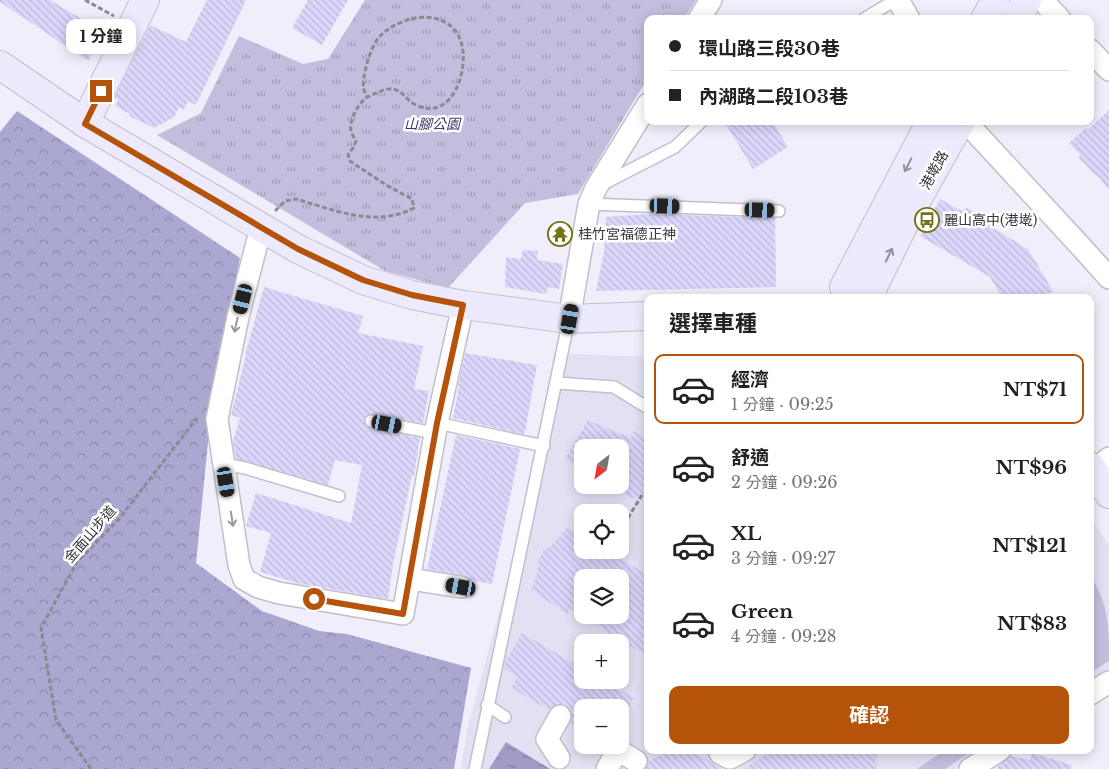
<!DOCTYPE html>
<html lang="zh-TW">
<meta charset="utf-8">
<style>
:root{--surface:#fff;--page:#f6f6f6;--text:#222;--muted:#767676;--line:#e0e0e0;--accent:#b45309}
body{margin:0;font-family:"Libre Baskerville","Noto Sans TC",serif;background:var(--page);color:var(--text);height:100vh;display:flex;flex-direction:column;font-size:19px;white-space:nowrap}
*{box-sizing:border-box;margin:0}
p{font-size:16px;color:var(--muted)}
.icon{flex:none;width:28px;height:28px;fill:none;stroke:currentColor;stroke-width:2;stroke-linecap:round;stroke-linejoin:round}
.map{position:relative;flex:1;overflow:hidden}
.sheet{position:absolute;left:644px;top:294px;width:450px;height:460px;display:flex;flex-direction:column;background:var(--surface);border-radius:10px;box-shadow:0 2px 12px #0003}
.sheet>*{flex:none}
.hud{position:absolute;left:644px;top:15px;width:450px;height:110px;border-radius:10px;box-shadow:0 2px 12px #0003;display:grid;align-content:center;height:110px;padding:0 25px;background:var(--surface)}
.needle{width:32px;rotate:211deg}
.controls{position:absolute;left:574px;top:439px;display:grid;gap:10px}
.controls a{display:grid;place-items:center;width:55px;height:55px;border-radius:10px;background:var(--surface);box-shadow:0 2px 12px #0003;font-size:25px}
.end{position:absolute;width:22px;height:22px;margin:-11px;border:6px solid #b45309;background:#fff;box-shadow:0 0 0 2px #fff}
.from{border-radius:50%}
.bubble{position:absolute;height:35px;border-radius:10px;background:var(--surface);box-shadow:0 2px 12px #0003;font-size:16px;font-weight:700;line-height:35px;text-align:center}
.car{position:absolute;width:15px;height:30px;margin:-15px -8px;border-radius:6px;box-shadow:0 0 4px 1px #0007;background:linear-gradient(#222 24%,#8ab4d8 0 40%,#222 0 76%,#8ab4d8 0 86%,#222 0)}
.hud b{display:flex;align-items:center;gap:18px;height:48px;font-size:19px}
.hud b+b{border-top:1px solid var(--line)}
.hud i{width:12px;height:12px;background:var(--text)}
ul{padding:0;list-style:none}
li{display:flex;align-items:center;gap:15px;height:70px;margin:0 10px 8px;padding:0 15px;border:2px solid transparent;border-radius:10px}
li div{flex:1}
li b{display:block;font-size:19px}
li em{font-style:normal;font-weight:700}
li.current{border-color:var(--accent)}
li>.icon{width:45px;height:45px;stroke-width:1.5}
h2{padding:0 25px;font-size:22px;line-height:60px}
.cta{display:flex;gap:10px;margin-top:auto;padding:10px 25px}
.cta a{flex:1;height:58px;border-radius:10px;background:var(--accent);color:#fff;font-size:20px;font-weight:700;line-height:58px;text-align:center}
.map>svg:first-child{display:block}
</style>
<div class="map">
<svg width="1109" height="769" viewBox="0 0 1109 769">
<defs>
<pattern id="forest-crowns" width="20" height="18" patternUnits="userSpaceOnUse" patternTransform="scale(1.25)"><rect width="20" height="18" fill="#aaa7d1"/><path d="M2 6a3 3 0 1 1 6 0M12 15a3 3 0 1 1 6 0" fill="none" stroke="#8b89ab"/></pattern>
<pattern id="park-tufts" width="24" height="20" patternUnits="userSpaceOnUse" patternTransform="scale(1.25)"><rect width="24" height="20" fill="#c1bfdd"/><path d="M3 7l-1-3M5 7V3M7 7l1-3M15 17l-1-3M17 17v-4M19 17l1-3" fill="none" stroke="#9e9cb4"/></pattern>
<pattern id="water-ripples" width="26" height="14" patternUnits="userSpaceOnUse" patternTransform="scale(1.25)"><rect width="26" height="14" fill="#a09cc6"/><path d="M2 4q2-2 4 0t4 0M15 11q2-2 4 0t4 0" fill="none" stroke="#8380a2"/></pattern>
<pattern id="building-back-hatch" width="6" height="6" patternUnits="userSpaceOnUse" patternTransform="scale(1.25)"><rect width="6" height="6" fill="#dad7fb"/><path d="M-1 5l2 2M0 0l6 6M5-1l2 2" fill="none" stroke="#bcb9d8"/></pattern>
</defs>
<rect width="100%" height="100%" fill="#efeefa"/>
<g fill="#e2e1f4" fill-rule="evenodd">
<path d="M554,353l93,4 1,393h338l-31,19h-494l6,-39 45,-167 21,-86 15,-83zM582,448h38v37h-38zM582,512h38v38h-38zM582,578h38v37h-38zM582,642h38v38h-38zM582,708h38v37h-38z"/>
<polygon points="1090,516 1109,545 1109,674 1090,685"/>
</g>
<polygon fill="url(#forest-crowns)" points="17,111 240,258 210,422 196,563 262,611 319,631 347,634 471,668 454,769 0,769 0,132"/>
<polygon fill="url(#park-tufts)" points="365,0 696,0 684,19 648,19 647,79 578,194 525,203 448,288 385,271 157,135 201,113 239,36 303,64 328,59"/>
<g fill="#c1bfdd">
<path d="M1090,575c19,30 19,51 19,86l-19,12z"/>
<polygon points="933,750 974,750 945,769 917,769 942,752"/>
</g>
<polygon fill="url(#water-ripples)" points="506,742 550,769 489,769"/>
<g fill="url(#building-back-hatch)" fill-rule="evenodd">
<polygon points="0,0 50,0 103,32 88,61 0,2"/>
<polygon points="207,0 246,0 196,105 188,101 184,110 179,107 174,117 154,128 129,116 130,114 115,106 118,100 114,98 150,25 186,42"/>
<polygon points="308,0 348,0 322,45 292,28"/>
<polygon points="1109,110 1109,190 1097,175 1094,174 1079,158 1080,155 1069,143 1086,128 1088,130"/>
<polygon points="724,121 772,121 788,147 753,169"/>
<polygon points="940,199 962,211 967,208 992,223 993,228 1028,249 1053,291 1041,298 1002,298 990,277 920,236"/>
<polygon points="649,214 775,218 776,287 596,291 604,253 606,217"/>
<polygon points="523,250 538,251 537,260 563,264 559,289 548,287 546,294 505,287 506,257 521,259"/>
<polygon points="264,287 363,316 358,333 423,346 414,389 429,391 423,423 372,414 366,416 364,420 366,426 370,428 420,438 414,476 412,475 393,564 388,599 297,583 260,572 271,533 246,526 256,493 351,523 362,465 335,460 328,485 236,459 233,441 240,418 231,415 246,355 245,355"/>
<polygon points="465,353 537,365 529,409 525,432 523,434 453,418 459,387 458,386"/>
<polygon points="588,420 630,438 634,431 648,440 648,493 632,499 620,491 620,448 582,448 582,469 565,459"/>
<polygon points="456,435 520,449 492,584 471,580 463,575 427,569"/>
<path d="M568,527l14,9v14h23l43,25v82l-77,-48 -4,5 -36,-24 7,-19v-9l6,-13 6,-2zM582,578h38v37h-38z"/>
<polygon points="522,633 582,668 582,680 602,680 634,698 628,708 582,708 582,730 571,723 572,715 571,710 567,705 559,704 553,706 549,710 511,688 518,677 504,669 505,662"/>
<polygon points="672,750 690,750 722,769 645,769 648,761"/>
<polygon points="772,750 878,750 875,762 878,769 744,769"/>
<polygon points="1032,753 1072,765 1071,769 997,769 998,766 1011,756 1030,760"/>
</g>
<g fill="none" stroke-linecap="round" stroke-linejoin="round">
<defs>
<g id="lane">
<polyline points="864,19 895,0"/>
<polyline points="603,184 675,147 702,121"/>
<polyline points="589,204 779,211"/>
<polyline points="557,383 614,387 648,408"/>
<polyline points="371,421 435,433"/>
<polyline points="437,423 544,446"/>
<polyline points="224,464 245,468 339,496"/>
<polyline points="487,705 505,717"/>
<polyline points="475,769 569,319"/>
</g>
<g id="street">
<polyline points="898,0 909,19"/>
<polyline points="1042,0 1060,19"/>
<polyline points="699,19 711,0"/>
<polyline points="1090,50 1109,70"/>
<polyline points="965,121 1084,250 1109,278"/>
<polyline points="261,227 238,317 217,419 239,565 244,579 258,587 279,593 403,614 437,423 463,305"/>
<polyline points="569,319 589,204 596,188 648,104"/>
<polyline points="1094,471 1109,458"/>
<polyline points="410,579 461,587"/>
<polyline points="1090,694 1109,682"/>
<polyline points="720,753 730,758 745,750"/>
<polyline points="559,758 547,739 560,716"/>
<polyline points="607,769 618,750 636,761"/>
<polyline points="970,769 1000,750"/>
</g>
<g id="secondary">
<polyline points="985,19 996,0"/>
<polyline points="1017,19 1027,0"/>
<polyline points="0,65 85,123 298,249 363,280 412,295 463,305 569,319 648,316"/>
<polyline points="85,123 145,0"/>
<polyline points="847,298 844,287 931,121"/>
<polyline points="866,298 869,295 908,216 961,121"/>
<polyline points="1090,466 1109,494"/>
</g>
</defs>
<use href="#lane" stroke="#c0bfcb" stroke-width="14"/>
<use href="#street" stroke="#c0bfcb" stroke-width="24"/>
<use href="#secondary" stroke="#c0bfcb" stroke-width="30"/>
<g stroke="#8b8a92" stroke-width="3" stroke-dasharray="5 2.5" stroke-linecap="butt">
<polyline points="85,0 114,16"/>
<path d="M275,211l10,-10 11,-2c38,11 80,29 118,9l-2,-9 -26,-14 -36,-24 -2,-6 5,-7 3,-7c-2,-3 -4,-7 -5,-10 -2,-11 7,-27 15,-33 3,-2 8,-4 11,-5 3,-1 7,-4 11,-4 15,-1 17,11 28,16 29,14 45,-17 47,-41 5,-55 -53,-58 -84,-27 -7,9 -12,24 -14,35 -2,10 -3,16 2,25"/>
<polyline points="620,531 642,495"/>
<polyline points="608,552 609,550"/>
<polyline points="91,769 56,720 41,628 77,562 119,519 197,418"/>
</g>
<use href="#lane" stroke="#fff" stroke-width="11"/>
<use href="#street" stroke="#fff" stroke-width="21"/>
<use href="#secondary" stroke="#eceafc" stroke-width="28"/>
</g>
<defs><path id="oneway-shaft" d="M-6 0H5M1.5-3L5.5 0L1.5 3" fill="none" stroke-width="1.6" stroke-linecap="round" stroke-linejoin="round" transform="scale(1.25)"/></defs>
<g stroke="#91909b">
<use href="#oneway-shaft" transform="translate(908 165) rotate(117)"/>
<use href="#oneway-shaft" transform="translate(889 255) rotate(-64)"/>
</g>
<g stroke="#9a9a9c">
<use href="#oneway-shaft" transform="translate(236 325) rotate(102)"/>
<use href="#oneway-shaft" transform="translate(232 519) rotate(81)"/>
</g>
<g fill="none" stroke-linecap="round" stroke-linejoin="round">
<polyline stroke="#b45309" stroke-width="6" points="101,91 85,124 298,249 363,280 412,295 463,305 437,423 403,614 314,599"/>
</g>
<defs>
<symbol id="bus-ring" viewBox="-11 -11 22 22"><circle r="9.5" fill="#fff" stroke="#747317" stroke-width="1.5"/><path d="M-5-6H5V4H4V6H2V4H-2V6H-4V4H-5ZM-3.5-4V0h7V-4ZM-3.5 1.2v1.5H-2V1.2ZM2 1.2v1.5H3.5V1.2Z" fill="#747317"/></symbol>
<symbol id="temple-ring" viewBox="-11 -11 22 22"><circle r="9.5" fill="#fff" stroke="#747317" stroke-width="1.5"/><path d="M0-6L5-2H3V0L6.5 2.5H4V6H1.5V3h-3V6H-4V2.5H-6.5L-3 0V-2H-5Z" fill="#747317"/></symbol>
</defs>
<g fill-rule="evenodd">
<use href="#bus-ring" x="913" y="206" width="28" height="28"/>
<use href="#temple-ring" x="546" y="220" width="28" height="28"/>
</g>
<g text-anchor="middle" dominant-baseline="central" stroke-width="5" stroke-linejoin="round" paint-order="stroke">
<g font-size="14" font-style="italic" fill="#3e356b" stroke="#fff">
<text x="432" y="124">山腳公園</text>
</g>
<g font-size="14" fill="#36353a" stroke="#fff">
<text transform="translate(934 170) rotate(-61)">港墘路</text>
<text transform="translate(90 534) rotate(-49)">金面山步道</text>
</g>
<g font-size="14" fill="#36353a" stroke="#fff" text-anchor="start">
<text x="944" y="220">麗山高中(港墘)</text>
<text x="578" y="234">桂竹宮福德正神</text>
</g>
</g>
</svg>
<div class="controls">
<a><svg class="needle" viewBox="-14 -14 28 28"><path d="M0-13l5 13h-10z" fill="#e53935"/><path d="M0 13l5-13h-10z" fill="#767676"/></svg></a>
<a><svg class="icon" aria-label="locate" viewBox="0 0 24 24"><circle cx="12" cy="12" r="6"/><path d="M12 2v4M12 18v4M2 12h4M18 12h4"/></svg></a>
<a><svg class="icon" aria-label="layers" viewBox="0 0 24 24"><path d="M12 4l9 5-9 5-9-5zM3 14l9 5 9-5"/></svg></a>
<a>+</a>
<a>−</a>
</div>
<i class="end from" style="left:314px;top:599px"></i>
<i class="end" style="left:101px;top:91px"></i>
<div class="bubble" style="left:66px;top:19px;width:70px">1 分鐘</div>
<i class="car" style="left:665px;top:206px;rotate:92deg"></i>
<i class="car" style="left:760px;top:210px;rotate:92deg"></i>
<i class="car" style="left:243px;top:299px;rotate:194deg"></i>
<i class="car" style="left:570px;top:319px;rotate:10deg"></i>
<i class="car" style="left:387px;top:424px;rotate:101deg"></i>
<i class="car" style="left:226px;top:482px;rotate:171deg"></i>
<i class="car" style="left:461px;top:587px;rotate:280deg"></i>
<div class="hud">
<b><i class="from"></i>環山路三段30巷</b>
<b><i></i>內湖路二段103巷</b>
</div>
<section class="sheet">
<h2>選擇車種</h2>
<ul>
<li class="current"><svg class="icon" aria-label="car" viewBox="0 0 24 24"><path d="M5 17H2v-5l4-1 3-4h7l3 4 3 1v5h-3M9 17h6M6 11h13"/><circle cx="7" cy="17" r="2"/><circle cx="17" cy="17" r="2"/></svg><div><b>經濟</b><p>1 分鐘 · 09:25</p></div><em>NT$71</em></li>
<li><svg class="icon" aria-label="car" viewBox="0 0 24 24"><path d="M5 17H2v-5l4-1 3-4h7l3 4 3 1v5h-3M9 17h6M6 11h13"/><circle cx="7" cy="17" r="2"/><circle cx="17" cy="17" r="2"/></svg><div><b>舒適</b><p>2 分鐘 · 09:26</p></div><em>NT$96</em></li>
<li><svg class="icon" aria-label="car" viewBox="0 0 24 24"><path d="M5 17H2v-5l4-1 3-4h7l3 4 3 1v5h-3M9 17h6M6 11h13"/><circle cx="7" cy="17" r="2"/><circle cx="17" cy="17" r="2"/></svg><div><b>XL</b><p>3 分鐘 · 09:27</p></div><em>NT$121</em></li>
<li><svg class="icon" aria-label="car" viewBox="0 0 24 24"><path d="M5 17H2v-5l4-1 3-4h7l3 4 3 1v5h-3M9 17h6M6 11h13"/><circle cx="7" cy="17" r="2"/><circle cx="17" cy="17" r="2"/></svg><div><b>Green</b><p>4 分鐘 · 09:28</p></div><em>NT$83</em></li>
</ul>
<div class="cta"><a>確認</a></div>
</section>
</div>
